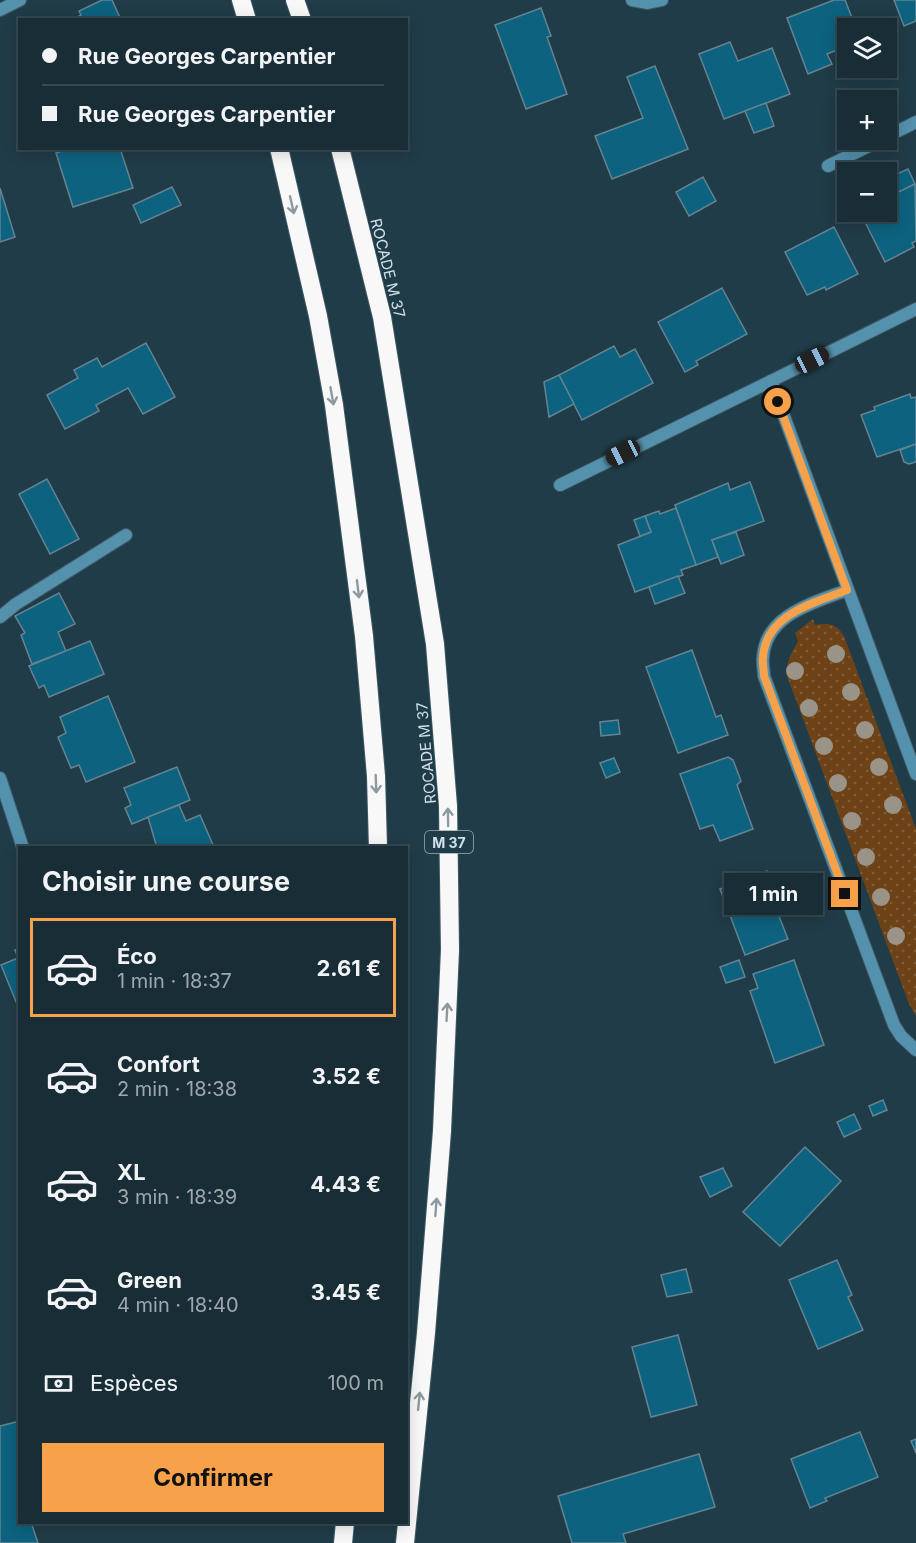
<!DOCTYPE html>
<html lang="fr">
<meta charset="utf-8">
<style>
:root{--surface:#182d36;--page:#253942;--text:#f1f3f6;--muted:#9fa8ad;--line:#364951;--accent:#f8a14b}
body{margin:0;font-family:Inter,sans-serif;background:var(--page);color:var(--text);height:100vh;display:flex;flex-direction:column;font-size:22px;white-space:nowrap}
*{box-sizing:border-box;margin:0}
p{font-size:20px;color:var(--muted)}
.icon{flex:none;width:33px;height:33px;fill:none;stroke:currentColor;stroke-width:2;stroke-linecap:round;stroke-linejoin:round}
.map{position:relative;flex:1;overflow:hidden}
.side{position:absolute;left:18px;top:846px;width:390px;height:678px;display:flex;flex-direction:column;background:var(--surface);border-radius:0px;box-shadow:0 3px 15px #0003,0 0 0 2px var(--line)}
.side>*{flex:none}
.top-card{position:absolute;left:18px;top:18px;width:390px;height:132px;border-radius:0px;box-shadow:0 3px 15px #0003,0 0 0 2px var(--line);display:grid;align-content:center;height:132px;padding:0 24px;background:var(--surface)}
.tools{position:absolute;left:837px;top:18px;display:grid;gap:12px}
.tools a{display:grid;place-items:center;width:60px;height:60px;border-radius:0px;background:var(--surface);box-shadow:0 3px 15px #0003,0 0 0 2px var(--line);font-size:30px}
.end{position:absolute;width:27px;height:27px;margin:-14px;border:8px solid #f8a14b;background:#111;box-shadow:0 0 0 3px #111}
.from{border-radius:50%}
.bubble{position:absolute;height:42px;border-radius:0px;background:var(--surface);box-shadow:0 3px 15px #0003,0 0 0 2px var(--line);font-size:20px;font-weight:700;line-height:42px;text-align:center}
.car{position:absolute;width:18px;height:36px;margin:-18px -9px;border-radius:8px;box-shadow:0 0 4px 2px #0007;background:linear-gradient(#222 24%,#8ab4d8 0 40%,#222 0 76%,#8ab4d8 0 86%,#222 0)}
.top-card b{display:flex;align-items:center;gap:21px;height:57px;font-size:22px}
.top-card b+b{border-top:2px solid var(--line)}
.top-card i{width:15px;height:15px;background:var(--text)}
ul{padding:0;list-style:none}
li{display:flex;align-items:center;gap:18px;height:99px;margin:0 12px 9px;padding:0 12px;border:3px solid transparent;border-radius:0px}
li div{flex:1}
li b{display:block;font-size:22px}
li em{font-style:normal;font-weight:700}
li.active{border-color:var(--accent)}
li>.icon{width:54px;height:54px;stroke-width:1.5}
h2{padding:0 24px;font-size:27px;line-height:72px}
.pay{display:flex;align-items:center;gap:15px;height:66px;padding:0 24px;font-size:22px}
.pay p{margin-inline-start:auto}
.cta{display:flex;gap:12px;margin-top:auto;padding:12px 24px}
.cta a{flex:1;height:69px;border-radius:0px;background:var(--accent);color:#111;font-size:24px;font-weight:700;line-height:69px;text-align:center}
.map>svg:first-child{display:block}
</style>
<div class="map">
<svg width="916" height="1543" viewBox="0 0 916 1543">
<defs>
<pattern id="grass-dots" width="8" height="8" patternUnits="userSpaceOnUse" patternTransform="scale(1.5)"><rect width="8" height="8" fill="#6c4216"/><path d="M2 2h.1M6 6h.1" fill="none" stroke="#805d38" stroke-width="1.8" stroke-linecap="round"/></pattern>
</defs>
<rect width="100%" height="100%" fill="#203c48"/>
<path fill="url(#grass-dots)" d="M813,619l2,6c13,-3 22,-1 29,11l72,193v187l-7,-12 -122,-328c-1,-14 4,-22 11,-35l-3,-8z"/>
<g fill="#0d627f" stroke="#658391" stroke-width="1.5">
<polygon points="102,0 112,0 121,20 73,20 81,15 79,11"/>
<polygon points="834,0 845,0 856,28 848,28 848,46 827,54 832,64 808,74 787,18"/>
<polygon points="894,0 916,0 916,21 904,26"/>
<polygon points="541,8 551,36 547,37 567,94 526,109 495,25"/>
<polygon points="730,42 738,61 772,48 790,94 724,119 699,54"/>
<polygon points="655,66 688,149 612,179 595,136 643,118 627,77"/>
<polygon points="766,103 774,126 754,133 745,111"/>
<polygon points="71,148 120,148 133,188 73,207 56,153"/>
<polygon points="908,169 915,184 892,196 886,184 886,179"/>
<polygon points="703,177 716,201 689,216 676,192"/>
<polygon points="915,184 916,241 912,243 914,247 885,262 860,212 886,212 886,198"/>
<polygon points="172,187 181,205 141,223 133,205"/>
<polygon points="0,188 15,237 0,242"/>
<polygon points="834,227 858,274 826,290 825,287 807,295 785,252"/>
<polygon points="722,288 747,334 696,361 698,365 685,372 658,322"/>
<polygon points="146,343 175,397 143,414 128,388 96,405 99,411 65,429 47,395 78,378 74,370 97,358 102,367"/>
<polygon points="614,346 620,357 635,349 653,383 582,420 559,375"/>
<polygon points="559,375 574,404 549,417 544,382"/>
<polygon points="910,394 911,398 916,397 916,444 877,457 861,415 875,410 874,407"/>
<polygon points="916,444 916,462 909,464 904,462 900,450"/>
<polygon points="47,479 79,539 50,554 19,494"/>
<polygon points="750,482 764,521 712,540 718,557 696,565 675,505 728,483 730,490"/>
<polygon points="676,508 696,565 681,570 683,575 635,592 618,545 651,532 645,516 659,511 660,514"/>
<polygon points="645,516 651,532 640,536 634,520"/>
<polygon points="736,532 744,555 721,564 712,540"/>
<polygon points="678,576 685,593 655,604 649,587"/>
<polygon points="59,593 75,624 58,632 66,651 32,664 21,635 25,633 15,616"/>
<polygon points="90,641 104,674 49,697 44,685 39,688 29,666"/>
<polygon points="692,650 716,717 721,715 728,735 678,753 646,667"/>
<polygon points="108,696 135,762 86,782 79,765 71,768 58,737 66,733 60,717"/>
<polygon points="618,720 620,734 601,736 600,722"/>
<polygon points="728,757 733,760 741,781 737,785 753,829 720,841 713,825 700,829 680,774"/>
<polygon points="614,758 620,772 606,778 600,763"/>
<polygon points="177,767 190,800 132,824 125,808 131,805 124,788"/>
<polygon points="179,805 186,821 200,815 214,847 157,848 148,817"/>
<polygon points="767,871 774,889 769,891 788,939 745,955 720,889"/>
<polygon points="20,948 20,1009 19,1009 1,965 18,958 15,950"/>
<polygon points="739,960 745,977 726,983 720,967"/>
<polygon points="794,960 824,1045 775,1063 750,991 758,988 753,974"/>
<polygon points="883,1100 887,1110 873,1116 869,1106"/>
<polygon points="854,1114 861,1129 844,1137 837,1122"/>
<polygon points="805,1147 841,1181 780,1246 743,1212"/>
<polygon points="723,1168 732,1186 710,1197 700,1177"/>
<polygon points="837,1260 852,1295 848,1297 863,1330 818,1349 789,1280"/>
<polygon points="686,1269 692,1292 667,1297 661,1275"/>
<polygon points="678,1335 697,1405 651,1417 632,1347"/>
<polygon points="20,1421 20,1522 31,1522 38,1543 0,1543 0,1426"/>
<polygon points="860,1432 878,1477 825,1498 827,1501 810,1508 791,1459"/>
<polygon points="916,1439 916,1453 911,1441"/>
<polygon points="699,1454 715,1507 623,1534 626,1543 572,1543 558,1496"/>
</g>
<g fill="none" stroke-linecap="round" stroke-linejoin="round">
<defs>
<g id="lane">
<polyline points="886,137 916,122"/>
<polyline points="828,166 881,140"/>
</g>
<g id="street">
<polyline points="632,0 648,3 662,0"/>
<polyline points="0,10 20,0"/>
<polyline points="916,309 771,381 916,774"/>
<polyline points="560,485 771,381"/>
<path d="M847,590c-33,13 -81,24 -84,67 -1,6 1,13 1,19l130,349 7,11 15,14"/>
<polyline points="0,617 16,604 126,535"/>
<polyline points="0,778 23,848"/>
</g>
<g id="highway">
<polyline points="241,0 247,20"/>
<polyline points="295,0 302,20"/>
<polyline points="279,148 318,316 334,405 364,636 376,776 378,848"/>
<polyline points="340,148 382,317 435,644 448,806 450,950 442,1131 426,1333 405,1543"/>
<polyline points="343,1543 345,1522"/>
</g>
</defs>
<use href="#lane" stroke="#405a65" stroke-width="14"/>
<use href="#street" stroke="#405a65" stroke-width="14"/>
<use href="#highway" stroke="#405a65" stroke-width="20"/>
<use href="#lane" stroke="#5491ad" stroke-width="12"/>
<use href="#street" stroke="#5491ad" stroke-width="12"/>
<use href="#highway" stroke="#f8f8f8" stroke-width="18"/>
</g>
<g fill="#9a9388">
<circle cx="836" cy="654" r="9"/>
<circle cx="795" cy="671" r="9"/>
<circle cx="851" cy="692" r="9"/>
<circle cx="809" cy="708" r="9"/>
<circle cx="865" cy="730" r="9"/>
<circle cx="824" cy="746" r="9"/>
<circle cx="879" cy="767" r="9"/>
<circle cx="838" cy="783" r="9"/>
<circle cx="893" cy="805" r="9"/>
<circle cx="852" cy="821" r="9"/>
<circle cx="866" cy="857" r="9"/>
<circle cx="881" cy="897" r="9"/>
<circle cx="896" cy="936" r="9"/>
</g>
<defs><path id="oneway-shaft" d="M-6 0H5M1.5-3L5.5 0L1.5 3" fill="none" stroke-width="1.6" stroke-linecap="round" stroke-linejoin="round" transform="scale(1.5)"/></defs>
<g stroke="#8c9aa0">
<use href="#oneway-shaft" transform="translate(292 205) rotate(77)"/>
<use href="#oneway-shaft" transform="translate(332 396) rotate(80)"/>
<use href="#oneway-shaft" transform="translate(358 589) rotate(83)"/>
<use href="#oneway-shaft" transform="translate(376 784) rotate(88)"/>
<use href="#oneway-shaft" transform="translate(448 817) rotate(-91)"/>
<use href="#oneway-shaft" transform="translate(447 1012) rotate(-87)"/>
<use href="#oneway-shaft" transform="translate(436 1207) rotate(-86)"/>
<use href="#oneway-shaft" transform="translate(419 1401) rotate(-84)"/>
</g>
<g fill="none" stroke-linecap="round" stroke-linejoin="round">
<path stroke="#f8a14b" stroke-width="8" d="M778,402l69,188c-33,13 -81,24 -84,67 -1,6 1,13 1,19l81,218"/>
</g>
<g text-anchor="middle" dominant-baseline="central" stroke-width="4.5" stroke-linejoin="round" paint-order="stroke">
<rect fill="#203c48" stroke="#9bafb8" stroke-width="1.5" x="425" y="831" width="48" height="22" rx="4.5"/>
<g font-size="14" font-weight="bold" fill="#d0e0e8">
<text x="449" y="842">M 37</text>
</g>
<g font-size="15" fill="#d0e0e8" stroke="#203c48">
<text transform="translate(388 268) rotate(76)">ROCADE M 37</text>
<text transform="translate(426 753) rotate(-95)">ROCADE M 37</text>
</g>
</g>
</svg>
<div class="tools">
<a><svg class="icon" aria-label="layers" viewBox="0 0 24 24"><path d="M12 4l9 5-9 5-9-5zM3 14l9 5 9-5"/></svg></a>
<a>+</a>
<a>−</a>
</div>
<i class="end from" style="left:778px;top:402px"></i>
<i class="end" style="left:845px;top:894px"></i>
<div class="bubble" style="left:724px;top:873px;width:99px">1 min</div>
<i class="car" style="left:812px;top:360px;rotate:64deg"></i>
<i class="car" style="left:623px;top:453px;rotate:244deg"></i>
<div class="top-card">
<b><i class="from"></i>Rue Georges Carpentier</b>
<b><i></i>Rue Georges Carpentier</b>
</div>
<section class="side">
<h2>Choisir une course</h2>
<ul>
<li class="active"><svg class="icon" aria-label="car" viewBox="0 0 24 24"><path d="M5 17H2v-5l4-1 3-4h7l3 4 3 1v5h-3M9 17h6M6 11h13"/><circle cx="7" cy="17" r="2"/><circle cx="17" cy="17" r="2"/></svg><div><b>Éco</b><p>1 min · 18:37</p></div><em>2.61 €</em></li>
<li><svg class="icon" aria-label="car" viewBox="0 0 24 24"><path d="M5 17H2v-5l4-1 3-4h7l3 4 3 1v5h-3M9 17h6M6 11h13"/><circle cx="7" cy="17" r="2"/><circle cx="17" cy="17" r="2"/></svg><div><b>Confort</b><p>2 min · 18:38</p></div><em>3.52 €</em></li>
<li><svg class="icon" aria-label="car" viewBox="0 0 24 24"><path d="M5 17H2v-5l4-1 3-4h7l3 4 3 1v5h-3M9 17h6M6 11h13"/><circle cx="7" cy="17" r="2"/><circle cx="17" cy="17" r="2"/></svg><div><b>XL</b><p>3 min · 18:39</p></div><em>4.43 €</em></li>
<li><svg class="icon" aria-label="car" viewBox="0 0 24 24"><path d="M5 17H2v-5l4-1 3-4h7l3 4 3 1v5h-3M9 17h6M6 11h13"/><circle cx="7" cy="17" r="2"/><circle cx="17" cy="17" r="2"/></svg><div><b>Green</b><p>4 min · 18:40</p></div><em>3.45 €</em></li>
</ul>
<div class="pay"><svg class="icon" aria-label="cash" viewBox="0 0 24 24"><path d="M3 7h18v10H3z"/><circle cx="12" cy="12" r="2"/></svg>Espèces<p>100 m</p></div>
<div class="cta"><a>Confirmer</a></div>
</section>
</div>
